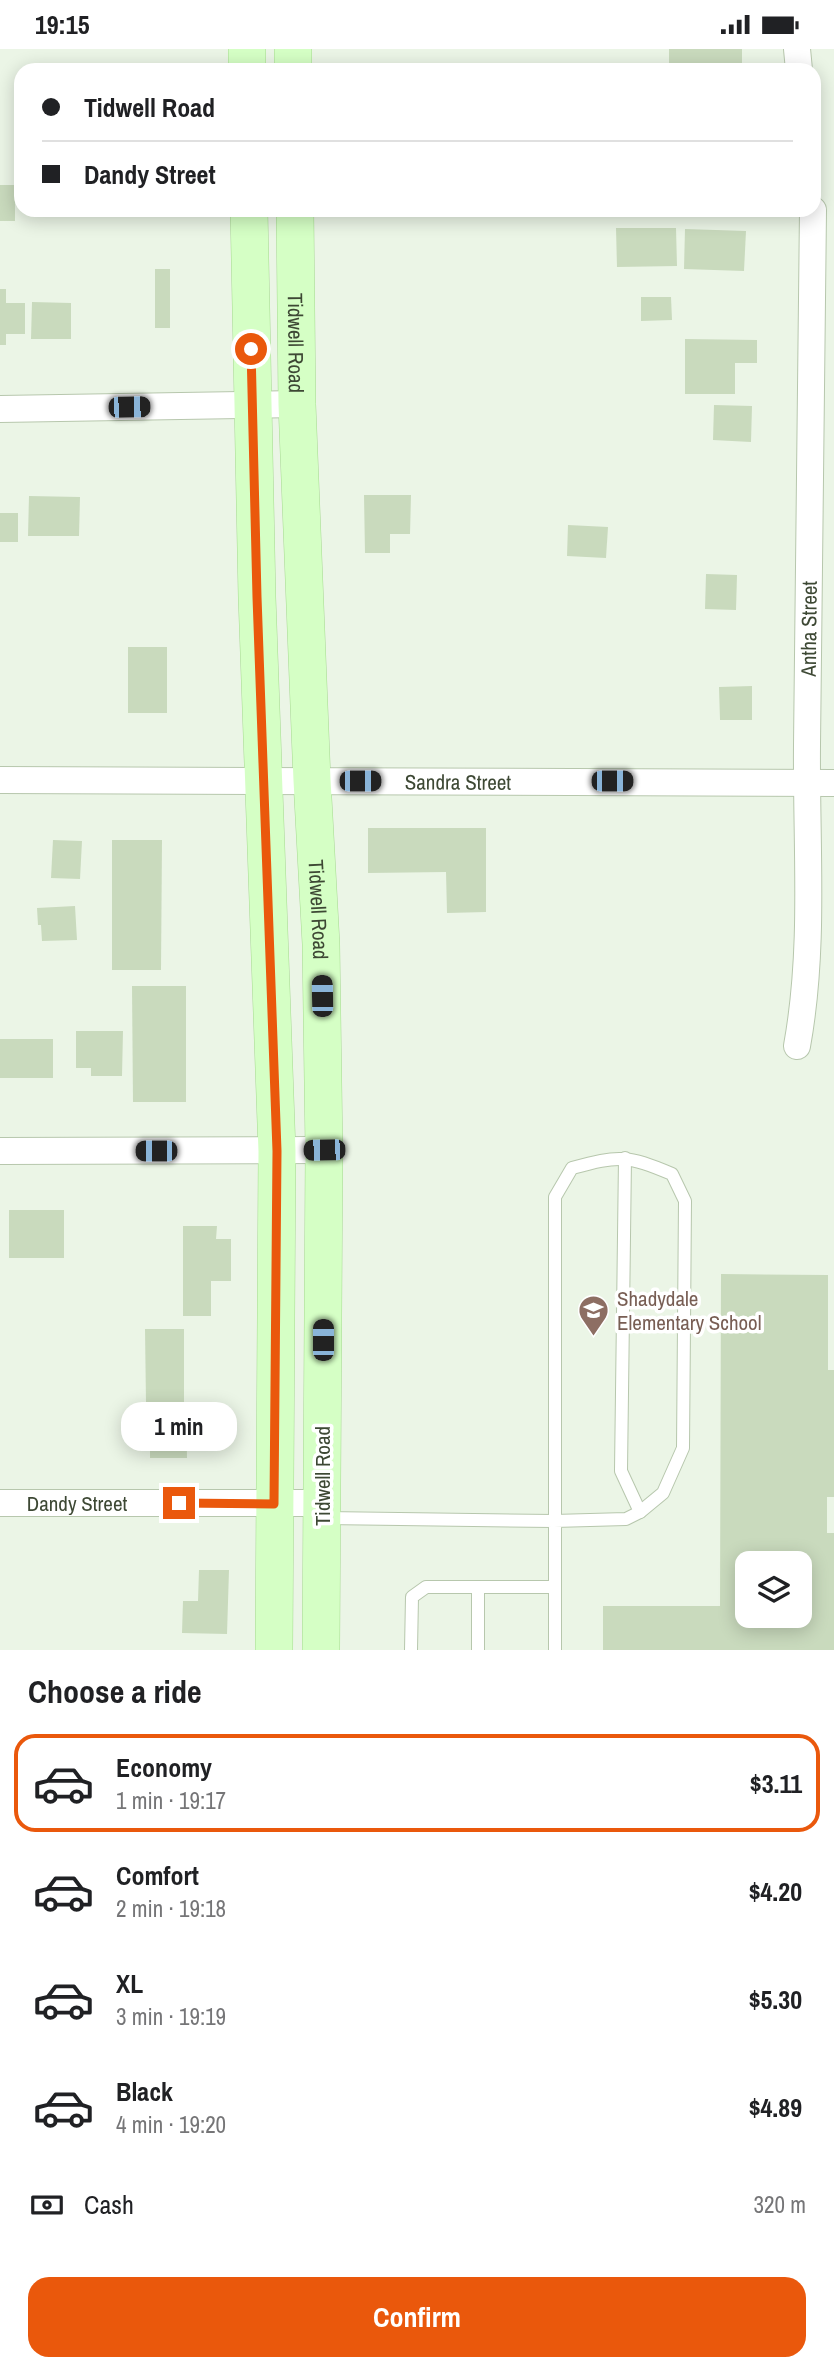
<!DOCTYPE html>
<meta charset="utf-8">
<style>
:root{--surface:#fff;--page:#f6f6f6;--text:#202124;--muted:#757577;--line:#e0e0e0;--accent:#ea580c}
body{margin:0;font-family:"Archivo Narrow",sans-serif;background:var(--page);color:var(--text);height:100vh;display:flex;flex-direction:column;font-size:26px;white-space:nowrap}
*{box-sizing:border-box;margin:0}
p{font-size:23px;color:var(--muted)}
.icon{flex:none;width:38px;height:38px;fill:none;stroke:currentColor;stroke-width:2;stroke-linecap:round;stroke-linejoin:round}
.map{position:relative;height:1601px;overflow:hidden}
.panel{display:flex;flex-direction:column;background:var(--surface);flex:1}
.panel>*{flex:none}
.top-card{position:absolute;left:14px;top:14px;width:807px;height:154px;border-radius:21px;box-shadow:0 4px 18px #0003;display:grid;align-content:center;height:154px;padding:0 28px;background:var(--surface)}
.fabs{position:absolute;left:735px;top:1502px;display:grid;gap:14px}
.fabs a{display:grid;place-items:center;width:77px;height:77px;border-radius:14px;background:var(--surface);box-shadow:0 4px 18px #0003;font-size:35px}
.end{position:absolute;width:32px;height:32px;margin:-16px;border:9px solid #ea580c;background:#fff;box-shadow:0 0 0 4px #fff}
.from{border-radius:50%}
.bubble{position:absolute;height:49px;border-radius:21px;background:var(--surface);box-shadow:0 4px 18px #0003;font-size:23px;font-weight:700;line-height:49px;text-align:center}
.car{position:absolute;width:21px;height:42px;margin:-21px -10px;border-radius:9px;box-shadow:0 0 5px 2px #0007;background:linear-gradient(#222 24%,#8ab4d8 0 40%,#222 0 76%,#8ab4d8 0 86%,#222 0)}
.top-card b{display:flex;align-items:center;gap:24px;height:66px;font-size:26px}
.top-card b+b{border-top:2px solid var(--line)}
.top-card i{width:18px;height:18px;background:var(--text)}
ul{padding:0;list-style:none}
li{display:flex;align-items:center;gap:21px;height:98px;margin:0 14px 10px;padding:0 14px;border:4px solid transparent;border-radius:21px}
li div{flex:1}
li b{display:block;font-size:26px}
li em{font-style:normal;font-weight:700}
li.current{border-color:var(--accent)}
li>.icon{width:63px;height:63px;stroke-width:1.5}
h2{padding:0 28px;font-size:32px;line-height:84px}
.pay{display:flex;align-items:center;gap:18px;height:77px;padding:0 28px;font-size:26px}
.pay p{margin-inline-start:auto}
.action{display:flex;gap:14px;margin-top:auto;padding:14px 28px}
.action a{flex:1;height:80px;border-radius:21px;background:var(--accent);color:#fff;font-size:28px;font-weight:700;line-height:80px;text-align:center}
.status{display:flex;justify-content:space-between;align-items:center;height:49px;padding:0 35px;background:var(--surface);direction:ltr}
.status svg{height:19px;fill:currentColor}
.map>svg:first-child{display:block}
</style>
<div class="status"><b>19:15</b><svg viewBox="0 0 49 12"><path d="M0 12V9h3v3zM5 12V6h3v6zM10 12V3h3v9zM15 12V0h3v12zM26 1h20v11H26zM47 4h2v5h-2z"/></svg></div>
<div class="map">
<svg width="834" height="1601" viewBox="0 0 834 1601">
<rect width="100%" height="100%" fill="#ebf5e6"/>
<g fill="#c9dabd" fill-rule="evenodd">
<rect x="669" y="0" width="73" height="21"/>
<rect x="0" y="136" width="15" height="36"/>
<polygon points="616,179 676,179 677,217 617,218"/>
<polygon points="685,180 746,182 744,222 684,220"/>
<rect x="155" y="220" width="15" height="59"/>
<polygon points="0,240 6,240 6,254 25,254 25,285 6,285 6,296 0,296"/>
<polygon points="641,248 671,248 672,271 641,272"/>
<polygon points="32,253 71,254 71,290 31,290"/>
<polygon points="685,290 757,291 757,314 735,314 735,345 685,345"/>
<polygon points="714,356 752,357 751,393 713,391"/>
<polygon points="364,446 411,446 410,485 390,485 390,504 365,504"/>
<polygon points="29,447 80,448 79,487 28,487"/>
<rect x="0" y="464" width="18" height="29"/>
<polygon points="568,476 608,478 606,509 567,507"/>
<polygon points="706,525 737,526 736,561 705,560"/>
<rect x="128" y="598" width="39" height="66"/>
<polygon points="752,637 752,671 720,671 719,638"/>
<polygon points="368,779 486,779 486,863 447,864 446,823 368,824"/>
<polygon points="53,791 82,792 80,830 51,829"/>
<polygon points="112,791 162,791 161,921 112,921"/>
<polygon points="75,857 77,891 42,892 41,876 38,876 37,859"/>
<polygon points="132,937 186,937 186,1053 133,1053"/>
<polygon points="76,982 123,982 122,1027 91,1027 91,1019 76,1019"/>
<rect x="0" y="990" width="53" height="39"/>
<rect x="9" y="1161" width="55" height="48"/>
<polygon points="183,1177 217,1177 216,1190 231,1190 231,1232 211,1232 211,1267 183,1267"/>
<path d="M721,1225l107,1v95h6v127h-7v36h7v117h-231v-44h117zM747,1514h53v52h-53z"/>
<polygon points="145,1280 184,1280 184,1354 146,1354"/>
<polygon points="186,1357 187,1409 150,1409 150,1358"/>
<polygon points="199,1521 229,1521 227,1585 182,1584 183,1552 198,1552"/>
</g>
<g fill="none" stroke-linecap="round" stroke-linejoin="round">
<defs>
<g id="lane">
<polyline points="625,1109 621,1422 640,1463"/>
<path d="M325,1469l229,3 72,-2 14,-7 23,-19 20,-45 2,-247 -13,-27c-45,-19 -53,-19 -100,-6l-17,29v453"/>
<polyline points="411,1601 412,1548 426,1538 554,1538"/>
<polyline points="478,1601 478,1538"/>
</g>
<g id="street">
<polyline points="797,0 799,21"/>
<polyline points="0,360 297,355"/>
<path id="s1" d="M0,731l834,3"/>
<path id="s2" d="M797,997c18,-99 9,-200 10,-301 2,-178 4,-357 6,-535"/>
<polyline points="0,1102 324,1101"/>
<path id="s3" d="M0,1454h322"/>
</g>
<g id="secondary">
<polyline points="247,0 247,21"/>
<polyline points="293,0 293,21"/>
<polyline points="249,161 257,548 277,1102 274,1601"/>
<path id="s4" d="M295,161l2,194 15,376 9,164 3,206 -3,500"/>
</g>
</defs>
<use href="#lane" stroke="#b7c7ad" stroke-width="14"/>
<use href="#street" stroke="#b7c7ad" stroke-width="28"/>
<use href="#secondary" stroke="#a6d991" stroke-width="38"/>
<use href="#lane" stroke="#fff" stroke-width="12"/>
<use href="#street" stroke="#fff" stroke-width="26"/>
<use href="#secondary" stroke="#d5ffc5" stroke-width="37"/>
</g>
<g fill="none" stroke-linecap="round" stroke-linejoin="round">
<polyline stroke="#ea580c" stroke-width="9" points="179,1454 274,1455 277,1102 257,548 251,300"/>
</g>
<defs>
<symbol id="school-pin" viewBox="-11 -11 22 30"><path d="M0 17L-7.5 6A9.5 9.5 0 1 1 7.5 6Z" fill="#8d6e63" stroke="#fff"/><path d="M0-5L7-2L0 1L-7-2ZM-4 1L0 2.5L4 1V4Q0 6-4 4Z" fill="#fff"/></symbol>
</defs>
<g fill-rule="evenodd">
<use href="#school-pin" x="576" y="1244" width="35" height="47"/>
</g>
<g text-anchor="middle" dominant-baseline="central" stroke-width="7" stroke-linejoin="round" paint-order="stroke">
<g font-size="21" fill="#3d4834" stroke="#fff">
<text stroke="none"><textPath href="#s4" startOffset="133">Tidwell Road</textPath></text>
<text stroke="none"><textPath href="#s2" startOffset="418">Antha Street</textPath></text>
<text stroke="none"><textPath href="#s1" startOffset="458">Sandra Street</textPath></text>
<text stroke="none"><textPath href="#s4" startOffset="700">Tidwell Road</textPath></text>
<text transform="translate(322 1427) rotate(-90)">Tidwell Road</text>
<text stroke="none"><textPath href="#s3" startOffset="77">Dandy Street</textPath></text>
</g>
<g font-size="21" fill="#785e54" stroke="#fff" text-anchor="start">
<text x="617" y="1249">Shadydale<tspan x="617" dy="24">Elementary School</tspan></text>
</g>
</g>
</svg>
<div class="fabs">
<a><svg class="icon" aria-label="layers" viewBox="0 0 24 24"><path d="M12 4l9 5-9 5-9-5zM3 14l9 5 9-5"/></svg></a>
</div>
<i class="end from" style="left:251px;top:300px"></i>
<i class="end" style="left:179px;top:1454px"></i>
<div class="bubble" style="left:121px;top:1353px;width:116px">1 min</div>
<i class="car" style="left:129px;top:358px;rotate:89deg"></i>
<i class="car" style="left:360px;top:732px;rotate:90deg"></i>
<i class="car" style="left:612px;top:732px;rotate:90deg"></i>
<i class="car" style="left:322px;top:947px;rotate:359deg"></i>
<i class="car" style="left:324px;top:1101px;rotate:269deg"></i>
<i class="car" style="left:156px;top:1102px;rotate:270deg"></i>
<i class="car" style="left:323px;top:1291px;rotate:0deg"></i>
<div class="top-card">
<b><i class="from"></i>Tidwell Road</b>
<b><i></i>Dandy Street</b>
</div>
</div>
<section class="panel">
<h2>Choose a ride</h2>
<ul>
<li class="current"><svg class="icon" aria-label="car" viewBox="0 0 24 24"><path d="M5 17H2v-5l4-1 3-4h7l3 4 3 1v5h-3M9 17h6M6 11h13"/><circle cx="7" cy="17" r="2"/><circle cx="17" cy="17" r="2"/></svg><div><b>Economy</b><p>1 min · 19:17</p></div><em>$3.11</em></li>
<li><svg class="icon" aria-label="car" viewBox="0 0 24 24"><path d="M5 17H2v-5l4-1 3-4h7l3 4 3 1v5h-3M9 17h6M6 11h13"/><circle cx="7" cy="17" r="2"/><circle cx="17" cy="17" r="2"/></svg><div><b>Comfort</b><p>2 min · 19:18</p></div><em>$4.20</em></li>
<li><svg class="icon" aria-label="car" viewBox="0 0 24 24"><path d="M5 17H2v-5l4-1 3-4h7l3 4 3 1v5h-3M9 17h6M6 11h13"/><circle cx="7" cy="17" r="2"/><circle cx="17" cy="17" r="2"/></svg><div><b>XL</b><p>3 min · 19:19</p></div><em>$5.30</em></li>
<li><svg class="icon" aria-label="car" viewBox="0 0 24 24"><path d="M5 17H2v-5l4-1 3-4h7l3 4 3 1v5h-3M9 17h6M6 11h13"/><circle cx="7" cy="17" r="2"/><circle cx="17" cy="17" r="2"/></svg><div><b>Black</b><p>4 min · 19:20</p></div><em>$4.89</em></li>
</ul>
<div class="pay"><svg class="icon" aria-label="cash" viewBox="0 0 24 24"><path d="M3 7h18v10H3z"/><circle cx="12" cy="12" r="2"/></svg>Cash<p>320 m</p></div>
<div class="action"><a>Confirm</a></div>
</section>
